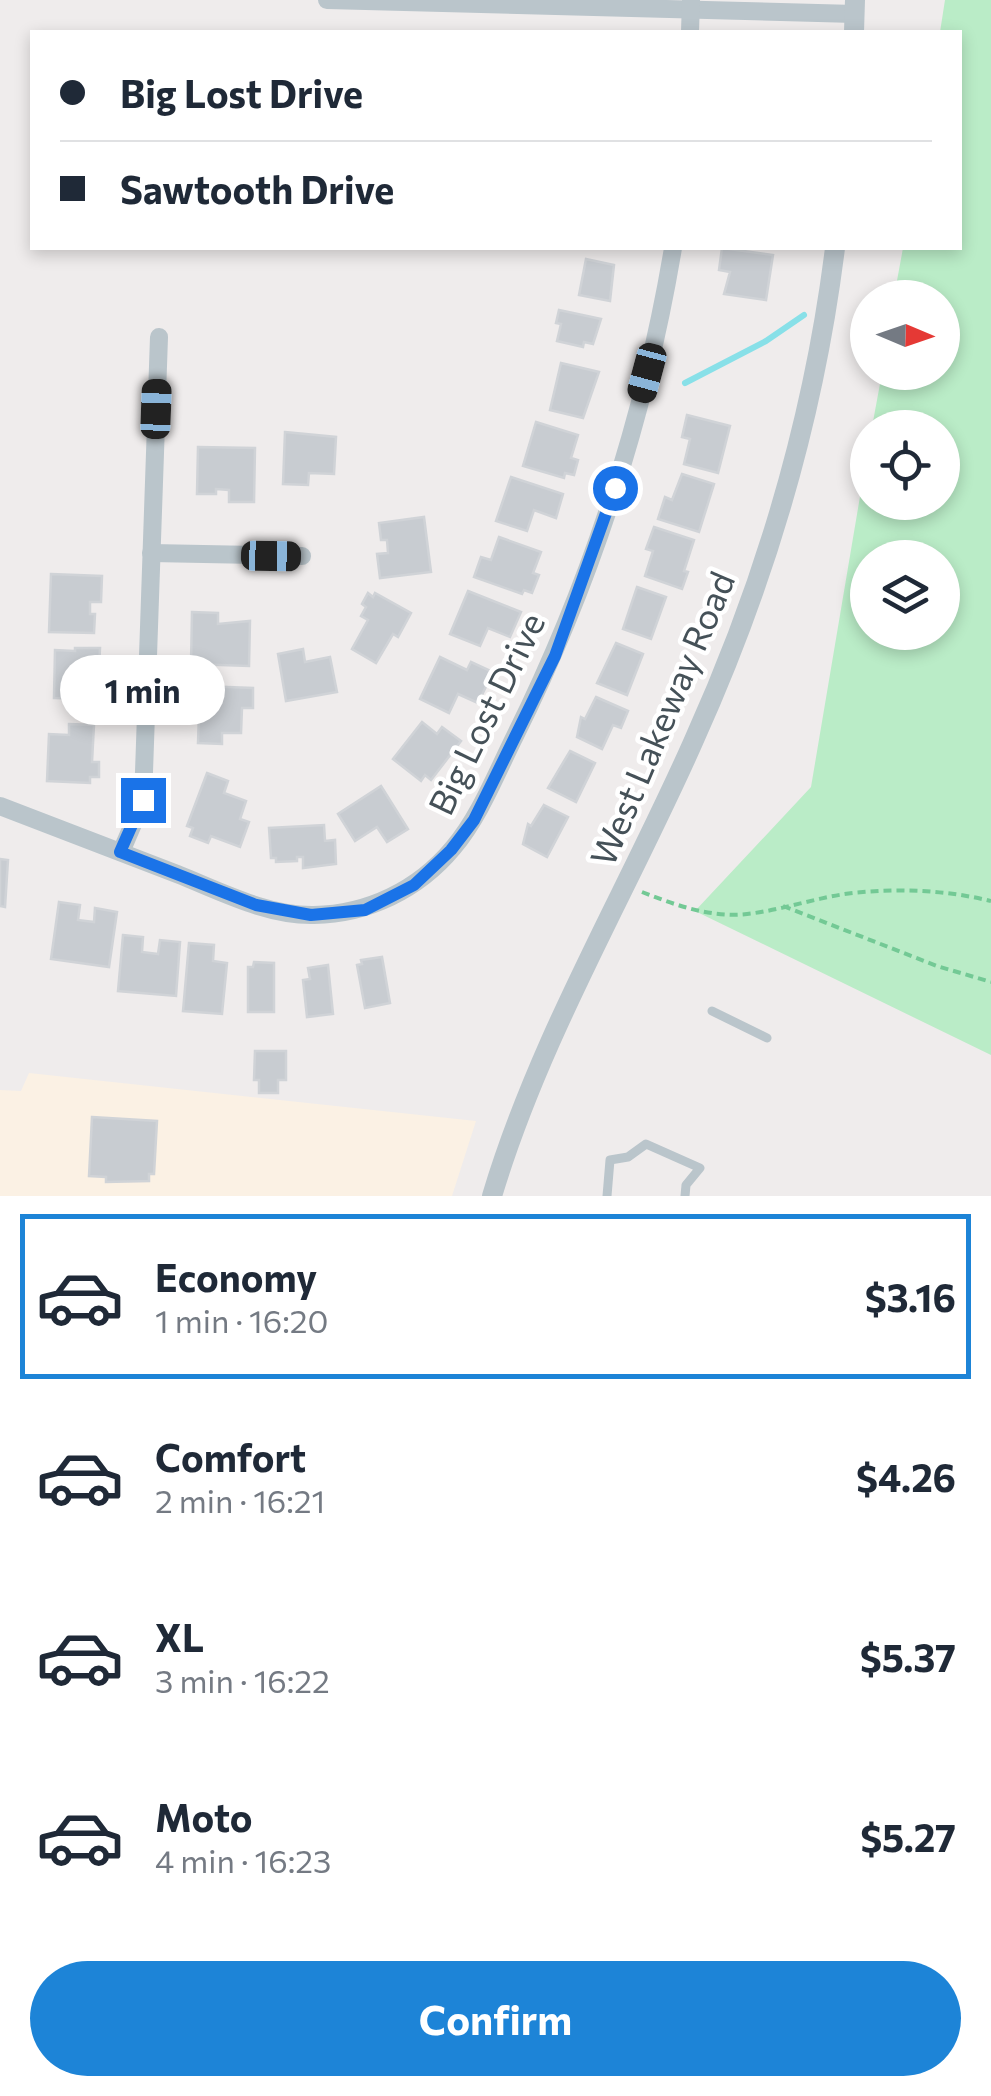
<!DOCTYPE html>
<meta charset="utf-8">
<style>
:root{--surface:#fff;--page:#f6f6f7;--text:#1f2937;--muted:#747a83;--line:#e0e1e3;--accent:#1d84d7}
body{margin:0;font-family:Commissioner,sans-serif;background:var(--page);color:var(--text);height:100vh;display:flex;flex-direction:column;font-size:38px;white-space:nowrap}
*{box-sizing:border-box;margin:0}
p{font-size:32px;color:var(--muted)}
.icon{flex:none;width:55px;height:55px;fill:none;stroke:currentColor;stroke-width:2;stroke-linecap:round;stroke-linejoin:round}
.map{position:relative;height:1196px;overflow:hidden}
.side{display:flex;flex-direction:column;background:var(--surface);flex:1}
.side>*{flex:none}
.guide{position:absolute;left:30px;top:30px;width:932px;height:220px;border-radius:0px;box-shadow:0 5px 15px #0003;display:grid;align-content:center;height:220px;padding:0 30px;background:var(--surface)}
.needle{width:65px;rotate:92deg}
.fabs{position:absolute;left:850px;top:280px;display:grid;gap:20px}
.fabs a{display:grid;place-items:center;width:110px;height:110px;border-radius:50%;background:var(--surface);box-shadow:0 5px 15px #0003;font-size:50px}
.end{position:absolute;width:45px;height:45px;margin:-22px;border:12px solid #1a73e8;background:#fff;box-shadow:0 0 0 5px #fff}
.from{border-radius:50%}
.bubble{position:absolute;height:70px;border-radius:35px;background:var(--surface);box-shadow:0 5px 15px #0003;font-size:32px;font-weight:700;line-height:70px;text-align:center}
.car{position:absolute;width:30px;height:60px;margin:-30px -15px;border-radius:12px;box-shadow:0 0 8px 2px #0007;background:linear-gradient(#222 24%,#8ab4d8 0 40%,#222 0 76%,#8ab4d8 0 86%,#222 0)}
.guide b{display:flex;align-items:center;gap:35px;height:95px;font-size:38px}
.guide b+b{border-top:2px solid var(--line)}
.guide i{width:25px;height:25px;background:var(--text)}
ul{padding:18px 0 0;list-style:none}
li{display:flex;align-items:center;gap:30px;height:165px;margin:0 20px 15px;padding:0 10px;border:5px solid transparent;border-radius:0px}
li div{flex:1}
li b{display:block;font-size:38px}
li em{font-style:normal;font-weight:700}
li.on{border-color:var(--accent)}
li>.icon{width:90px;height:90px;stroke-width:1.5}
.primary-button{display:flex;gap:20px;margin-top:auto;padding:20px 30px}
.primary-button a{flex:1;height:115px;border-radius:60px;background:var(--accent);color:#fff;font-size:40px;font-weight:700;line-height:115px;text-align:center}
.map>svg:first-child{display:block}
</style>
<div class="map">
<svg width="991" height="1196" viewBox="0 0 991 1196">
<rect width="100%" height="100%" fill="#efecec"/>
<polygon fill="#fbf1e4" points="29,1073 476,1121 452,1196 0,1196 0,1090 21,1091"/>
<path fill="#baecc7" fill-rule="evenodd" d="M945,0h46v1055l-296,-144 116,-124 56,-332 1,47h74v-74l-70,-1 10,-54 60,-1v-74l-48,-1 9,-49h57v-216h-20zM868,558h74v74h-74z"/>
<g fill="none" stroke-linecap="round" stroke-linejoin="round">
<polyline stroke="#88e0e8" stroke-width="6" points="685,383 766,341 804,315"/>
</g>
<g fill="#c8ccd1" stroke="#d0d3d7" stroke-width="2.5">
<polygon points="722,248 773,255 766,300 724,294 730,272 719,270"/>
<polygon points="586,259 614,265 610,301 579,295"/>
<polygon points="559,310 601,319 593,344 584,342 583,347 557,341 561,324 556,323"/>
<polygon points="561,363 599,372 583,418 550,410"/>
<polygon points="687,415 730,426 718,473 684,464 690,439 682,437"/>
<polygon points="536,422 578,435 571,458 578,460 574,475 565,473 564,478 523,466"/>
<polygon points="285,432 336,437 334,474 309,473 308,485 283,484"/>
<polygon points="198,447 255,448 254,502 229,502 229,490 216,489 216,494 197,494"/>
<polygon points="682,474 714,484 699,532 658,519 665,497 672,500"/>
<polygon points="511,477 563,494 556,518 534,510 527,531 496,521"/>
<polygon points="424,517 431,572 380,578 377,554 388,553 387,540 381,540 379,523"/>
<polygon points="654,527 694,540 684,571 688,572 682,589 645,576 653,551 646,549"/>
<polygon points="499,537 541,552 533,573 539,575 532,593 524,590 522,594 474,577 481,557 491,560"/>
<polygon points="51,574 102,576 101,602 90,602 90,614 95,614 94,633 49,632"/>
<polygon points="637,587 666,597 651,639 623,629"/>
<polygon points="468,591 521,612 510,637 488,628 480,646 450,634"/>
<polygon points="368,593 373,597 375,593 411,613 398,637 393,634 376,663 352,649 368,620 361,616 366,607 362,604"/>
<polygon points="192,612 218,613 218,624 250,621 249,666 191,664"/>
<polygon points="616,643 643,654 627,695 597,683"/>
<polygon points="75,648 100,648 99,669 93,669 93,676 89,676 88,699 54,698 55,650 75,651"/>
<polygon points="303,649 305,662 330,657 337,692 286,701 278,654"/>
<polygon points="440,657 467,670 471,662 493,672 478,703 458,694 449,713 420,699"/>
<polygon points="201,686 253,688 253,708 242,708 241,733 222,733 222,744 198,743 199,714 192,714 192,692 201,692"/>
<polygon points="596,697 628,711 621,728 613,725 602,749 577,737 581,717 585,719"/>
<polygon points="422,722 437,734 442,727 461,741 431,780 425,775 421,781 393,759"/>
<polygon points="69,724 94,725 92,762 99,762 99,777 90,777 90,783 47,781 49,734 69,735"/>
<polygon points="570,751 595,763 576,802 548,788"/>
<polygon points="207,773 228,781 224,793 246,801 240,819 249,822 240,847 211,836 208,843 190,836 193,828 187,826"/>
<polygon points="381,786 408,829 387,842 377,827 355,841 338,814"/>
<polygon points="544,805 568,817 547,857 523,844 528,824 531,826"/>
<polygon points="324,825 325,841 335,840 336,864 303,868 303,857 297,857 297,861 276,862 276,858 271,858 269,828"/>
<polygon points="0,859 8,860 5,907 0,906"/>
<polygon points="59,902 80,905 78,920 94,922 95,908 117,912 109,967 51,959"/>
<polygon points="123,935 143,937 142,952 158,954 160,940 180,942 176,996 118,991"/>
<polygon points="189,943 214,945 213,961 227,963 222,1014 183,1011"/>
<polygon points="382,957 390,1003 365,1008 357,965 362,964 361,960"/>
<polygon points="254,962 274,963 274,1012 248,1012 248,967 253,967"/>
<polygon points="328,965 333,1014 307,1017 303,980 310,979 308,968"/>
<polygon points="255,1051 286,1051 286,1080 278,1080 278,1093 259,1093 259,1080 254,1080"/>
<polygon points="92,1117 157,1121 154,1174 149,1174 149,1181 106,1182 106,1177 89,1176"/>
</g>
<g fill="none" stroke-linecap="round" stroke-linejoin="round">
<g stroke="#73c995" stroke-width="4" stroke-dasharray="8 5" stroke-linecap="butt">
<path d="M642,892c33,13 69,26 105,22 36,-4 70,-17 106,-21 47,-5 92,-3 138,8"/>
<polyline points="783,906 937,966 991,982"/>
</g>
<g stroke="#bac5cb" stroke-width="9">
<polyline points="712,1011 767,1038"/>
<polyline points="607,1196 610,1160 628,1157 646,1144 700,1168 686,1185 685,1196"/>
</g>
<g stroke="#bac5cb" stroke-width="18">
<polyline points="327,0 855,14"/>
<polyline points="690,32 691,0"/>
<polyline points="151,553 302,556"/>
<path d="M0,806c59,23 118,45 177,68 43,17 90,42 137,41 54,-1 104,-25 139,-67 27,-32 43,-74 62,-112 76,-153 130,-320 158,-488"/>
<polyline points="121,852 143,801 159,337"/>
</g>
<g stroke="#bac5cb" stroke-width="20">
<polyline points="854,32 855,0"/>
<path d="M492,1196c48,-160 135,-304 202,-456 70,-155 120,-323 141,-492"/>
</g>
</g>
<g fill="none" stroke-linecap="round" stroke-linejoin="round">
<polyline stroke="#1a73e8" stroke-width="12" points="143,800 120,852 256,905 311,915 365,910 414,885 451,850 474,820 555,656 615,488"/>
</g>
<g text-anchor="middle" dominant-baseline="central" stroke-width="9" stroke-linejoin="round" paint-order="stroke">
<g font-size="35" fill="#455158" stroke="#fff">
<text transform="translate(485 713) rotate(-64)">Big Lost Drive</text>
<text transform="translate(661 718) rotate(-67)">West Lakeway Road</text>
</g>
</g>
</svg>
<div class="fabs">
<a><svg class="needle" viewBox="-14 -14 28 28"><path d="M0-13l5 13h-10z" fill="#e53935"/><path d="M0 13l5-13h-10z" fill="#747a83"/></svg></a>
<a><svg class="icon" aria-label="locate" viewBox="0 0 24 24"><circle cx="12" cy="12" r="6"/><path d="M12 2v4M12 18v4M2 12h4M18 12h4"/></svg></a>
<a><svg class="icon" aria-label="layers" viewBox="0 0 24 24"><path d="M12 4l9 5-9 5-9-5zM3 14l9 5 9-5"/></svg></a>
</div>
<i class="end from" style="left:615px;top:488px"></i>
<i class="end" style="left:143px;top:800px"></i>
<div class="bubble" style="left:60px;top:655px;width:165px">1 min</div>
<i class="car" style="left:647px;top:373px;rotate:195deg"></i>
<i class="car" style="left:156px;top:409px;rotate:2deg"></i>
<i class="car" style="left:271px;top:556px;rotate:91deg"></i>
<div class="guide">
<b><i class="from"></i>Big Lost Drive</b>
<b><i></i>Sawtooth Drive</b>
</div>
</div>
<section class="side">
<ul>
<li class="on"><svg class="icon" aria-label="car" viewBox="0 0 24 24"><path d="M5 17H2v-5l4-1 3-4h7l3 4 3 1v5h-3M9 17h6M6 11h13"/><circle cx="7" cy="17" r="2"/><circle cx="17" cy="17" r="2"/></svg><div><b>Economy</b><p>1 min · 16:20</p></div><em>$3.16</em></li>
<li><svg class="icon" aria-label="car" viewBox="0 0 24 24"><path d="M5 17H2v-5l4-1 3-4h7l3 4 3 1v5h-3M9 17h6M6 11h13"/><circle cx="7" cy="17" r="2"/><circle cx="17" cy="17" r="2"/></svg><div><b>Comfort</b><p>2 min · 16:21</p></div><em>$4.26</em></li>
<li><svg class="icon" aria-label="car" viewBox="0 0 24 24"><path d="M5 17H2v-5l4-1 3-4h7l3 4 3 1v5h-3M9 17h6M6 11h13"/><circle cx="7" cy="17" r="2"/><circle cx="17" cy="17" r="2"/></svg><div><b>XL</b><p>3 min · 16:22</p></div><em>$5.37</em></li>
<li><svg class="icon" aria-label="car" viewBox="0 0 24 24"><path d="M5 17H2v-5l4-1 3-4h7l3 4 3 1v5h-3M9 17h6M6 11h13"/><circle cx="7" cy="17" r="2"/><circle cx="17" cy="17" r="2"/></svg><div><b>Moto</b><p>4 min · 16:23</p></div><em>$5.27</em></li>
</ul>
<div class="primary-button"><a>Confirm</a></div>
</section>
